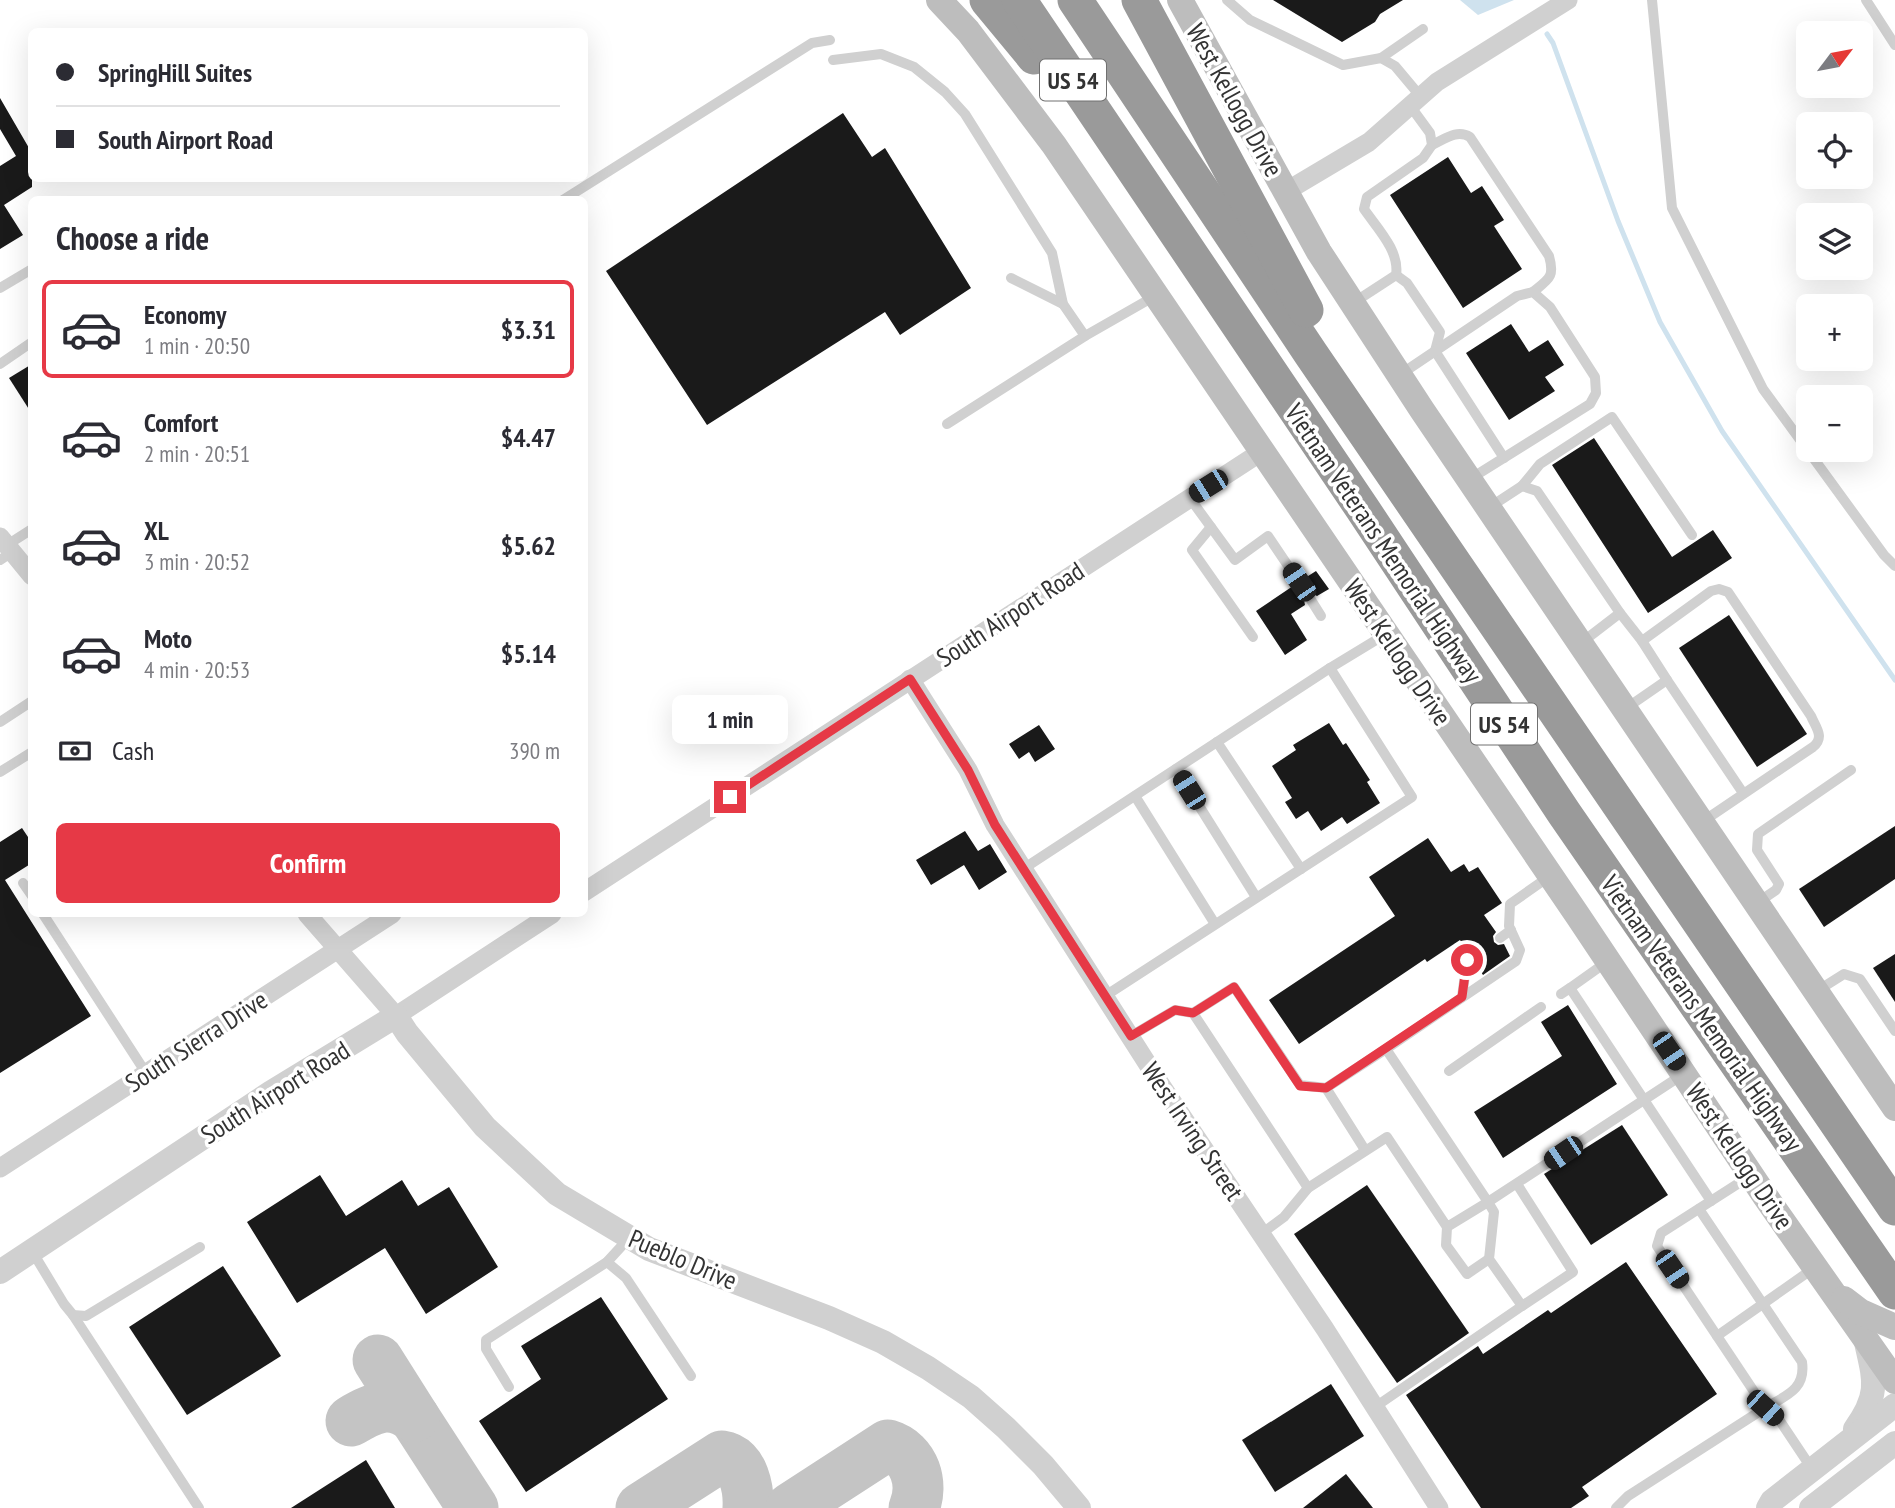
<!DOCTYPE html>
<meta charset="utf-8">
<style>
:root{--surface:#fff;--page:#f2f2f3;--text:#2b2b33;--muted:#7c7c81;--line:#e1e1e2;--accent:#e63946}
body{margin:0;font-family:"PT Sans Narrow",sans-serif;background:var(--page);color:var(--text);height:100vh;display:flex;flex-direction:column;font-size:26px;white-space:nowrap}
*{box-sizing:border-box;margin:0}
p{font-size:23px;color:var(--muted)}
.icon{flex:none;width:38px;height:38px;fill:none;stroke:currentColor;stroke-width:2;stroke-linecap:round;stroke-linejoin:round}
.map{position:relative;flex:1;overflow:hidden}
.details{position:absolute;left:28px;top:196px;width:560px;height:721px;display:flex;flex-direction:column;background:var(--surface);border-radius:10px;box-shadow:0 7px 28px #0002}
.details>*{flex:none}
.guide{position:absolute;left:28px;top:28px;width:560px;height:154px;border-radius:10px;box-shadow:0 7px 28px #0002;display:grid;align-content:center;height:154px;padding:0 28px;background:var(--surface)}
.needle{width:46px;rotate:58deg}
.tools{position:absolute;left:1796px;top:21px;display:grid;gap:14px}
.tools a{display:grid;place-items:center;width:77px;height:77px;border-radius:10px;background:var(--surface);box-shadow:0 7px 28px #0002;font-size:35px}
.end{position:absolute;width:32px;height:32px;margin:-16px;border:9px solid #e63946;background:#fff;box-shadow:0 0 0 4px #fff}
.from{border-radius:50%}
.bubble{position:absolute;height:49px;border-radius:10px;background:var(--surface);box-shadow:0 7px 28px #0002;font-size:23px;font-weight:800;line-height:49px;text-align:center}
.car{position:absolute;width:21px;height:42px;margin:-21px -10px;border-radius:9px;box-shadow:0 0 5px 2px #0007;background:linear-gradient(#222 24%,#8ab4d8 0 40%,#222 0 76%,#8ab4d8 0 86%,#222 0)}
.guide b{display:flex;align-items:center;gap:24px;height:66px;font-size:26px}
.guide b+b{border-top:2px solid var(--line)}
.guide i{width:18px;height:18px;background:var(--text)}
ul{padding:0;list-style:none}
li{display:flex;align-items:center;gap:21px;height:98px;margin:0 14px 10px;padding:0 14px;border:4px solid transparent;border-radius:10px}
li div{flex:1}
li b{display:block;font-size:26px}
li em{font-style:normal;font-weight:800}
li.on{border-color:var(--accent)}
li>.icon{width:63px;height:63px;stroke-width:1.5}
h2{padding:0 28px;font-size:32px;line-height:84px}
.pay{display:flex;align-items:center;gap:18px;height:77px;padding:0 28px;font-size:26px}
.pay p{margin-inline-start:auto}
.button{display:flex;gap:14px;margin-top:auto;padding:14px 28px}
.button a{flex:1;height:80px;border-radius:10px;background:var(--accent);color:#fff;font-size:28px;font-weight:800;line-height:80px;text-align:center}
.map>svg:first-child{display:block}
</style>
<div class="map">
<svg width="1895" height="1508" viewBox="0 0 1895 1508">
<rect width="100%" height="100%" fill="#fff"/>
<polygon fill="#cfe2ee" points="1460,0 1514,0 1478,15"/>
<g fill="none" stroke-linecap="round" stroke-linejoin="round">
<polyline stroke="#cfe2ee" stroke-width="5" points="1547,34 1553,43 1618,221 1660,322 1722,431 1895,680"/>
<g stroke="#c4c4c4" stroke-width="51">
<polyline points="414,1417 473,1508"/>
<path d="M351,1421c23,-14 39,-21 63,-4l-36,-57"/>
<path d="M641,1508l81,-52c22,3 27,34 26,52"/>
<path d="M791,1508l97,-63c27,8 36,39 26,63"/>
</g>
</g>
<g fill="#1a1a1a">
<polygon points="1273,0 1403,0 1380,14 1375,22 1342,42"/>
<polygon points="0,98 29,148 32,146 32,187 4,205 23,235 0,249 0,166 16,156 0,129"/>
<polygon points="843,113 872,157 885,148 971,288 900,335 885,312 707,425 606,271"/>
<polygon points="1448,157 1471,193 1482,186 1504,220 1494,226 1522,269 1463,308 1390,195"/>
<polygon points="1511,324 1529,352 1548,340 1564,365 1545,377 1555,391 1509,420 1466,353"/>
<polygon points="32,364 32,414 9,378"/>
<polygon points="1594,438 1672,557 1713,530 1732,558 1648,613 1552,465"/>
<polygon points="1316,571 1329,589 1317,596 1311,593 1307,594 1304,600 1305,605 1291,614 1307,640 1285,655 1256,611 1293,586 1299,589 1304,588 1305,578"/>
<polygon points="1729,615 1807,734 1757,767 1679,648"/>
<polygon points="1329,723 1343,745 1346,743 1370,780 1367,782 1380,803 1347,824 1342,817 1321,831 1308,811 1296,819 1285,802 1292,798 1272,766 1296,750 1293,745"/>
<polygon points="1039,725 1055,749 1035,762 1029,752 1019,759 1009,744"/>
<polygon points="1895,826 1895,879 1824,927 1799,889"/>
<polygon points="22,828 32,843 32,863 5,880 91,1016 0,1073 0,842"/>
<polygon points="965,831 978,851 990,844 1007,872 979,890 964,865 931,885 916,860"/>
<polygon points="1428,838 1451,872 1464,864 1469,872 1478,867 1502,903 1484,915 1496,932 1493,936 1494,942 1498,945 1504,944 1510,956 1483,975 1475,963 1478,959 1477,953 1473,950 1467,951 1460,940 1427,962 1425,959 1299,1044 1269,1000 1395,916 1369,877"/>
<polygon points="1895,954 1895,1002 1873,968"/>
<polygon points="1568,1005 1617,1084 1503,1158 1474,1112 1562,1056 1541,1022"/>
<polygon points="1622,1125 1668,1195 1591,1245 1544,1174"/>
<polygon points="320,1175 346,1216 402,1180 418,1206 449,1187 498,1267 426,1314 385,1248 297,1303 247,1222"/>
<polygon points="1367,1185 1469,1333 1397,1383 1294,1234"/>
<polygon points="1626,1262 1717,1394 1582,1487 1589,1496 1571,1508 1481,1508 1406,1395 1478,1346 1483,1354 1548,1310 1551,1313"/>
<polygon points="223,1266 281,1356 187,1415 129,1327"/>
<polygon points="601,1297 668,1399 526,1492 479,1421 541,1379 521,1346"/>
<polygon points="1331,1384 1364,1436 1275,1492 1242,1440"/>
<polygon points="366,1460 395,1508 291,1508"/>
<polygon points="1346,1474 1373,1508 1303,1508"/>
</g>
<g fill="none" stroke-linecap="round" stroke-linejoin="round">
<g stroke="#d0d0d0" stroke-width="10">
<polyline points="1227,0 1250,20 1343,65 1381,58 1395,66 1421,97"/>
<polyline points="1652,0 1672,208 1763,389 1884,555 1895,566"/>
<polyline points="1866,0 1895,45"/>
<polyline points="1381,58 1423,29"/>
<polyline points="833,60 881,54 914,67 945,92 965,114 1052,253 1063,304 1085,336"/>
<path d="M1432,145c13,-6 25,-16 38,-8l79,119c6,21 0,23 -16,36"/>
<polyline points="563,200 812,43 830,40"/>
<polyline points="1396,275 1407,283 1440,332 1435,351 1504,458"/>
<polyline points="1011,278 1063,304"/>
<polyline points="0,288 32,269"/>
<path d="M1353,303l43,-28c4,-24 -19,-47 -32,-66l3,-12 56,-39 9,-13 -2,-12 -19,-26"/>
<polyline points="0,364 32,342"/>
<polyline points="1401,374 1517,296 1533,292 1550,307 1595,377 1596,393 1590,404 1470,479"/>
<polyline points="947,424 1085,336 1155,296"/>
<polyline points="1522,486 1540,464 1612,417 1692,535"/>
<polyline points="1189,497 1235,560 1268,536 1299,582"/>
<polyline points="1490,507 1522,486 1537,491 1620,613 1581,643"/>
<polyline points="1211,527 1192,550 1253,637"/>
<polyline points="7,545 32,529"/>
<polyline points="0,560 12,552"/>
<polyline points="1311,600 1321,616"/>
<polyline points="1620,613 1642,641"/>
<polyline points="1667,680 1743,793"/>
<path d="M1625,709l42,-29 -25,-39 69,-50 8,-2 9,3 83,124c5,12 14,21 2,31l-111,75"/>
<polyline points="0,722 32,701"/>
<polyline points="1217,742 1301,869"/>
<polyline points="1176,769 1256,897"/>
<polyline points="0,772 32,752"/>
<polyline points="1135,796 1215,924"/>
<polyline points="1023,869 1330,668"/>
<polyline points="1550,876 1510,904 1509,926 1520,950 1516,961 1386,1049 1488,1202 1682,1075"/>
<polyline points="23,883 32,896"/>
<polyline points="1757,903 1776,890 1779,884 1757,850 1758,834 1851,770"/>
<polyline points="43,914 146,1073"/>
<polyline points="1500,938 1511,930"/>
<polyline points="1608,961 1570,988 1711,1201"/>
<polyline points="1817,991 1844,974 1860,979 1895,1031"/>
<polyline points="1561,994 1570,988"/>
<polyline points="1105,996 1412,797 1330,668 1386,634"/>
<polyline points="1462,997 1467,960 1471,957"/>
<polyline points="1193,1013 1234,987 1300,1085 1326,1088 1365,1150"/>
<polyline points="1131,1036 1175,1010 1193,1013 1308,1188"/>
<polyline points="1449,1071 1541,1007"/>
<polyline points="1326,1088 1386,1049"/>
<path d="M1699,1209l103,153c4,28 -17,34 -37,46l15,13 32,48"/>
<polyline points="1447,1227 1446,1245 1467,1274 1489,1259"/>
<polyline points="1261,1234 1284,1217 1308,1188 1387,1137 1447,1227 1488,1202 1494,1212 1489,1259 1522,1306 1573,1272 1517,1184"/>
<polyline points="32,1251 64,1304 73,1315 86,1316 200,1247"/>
<polyline points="607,1262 626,1278 691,1376"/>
<polyline points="73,1315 199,1508"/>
<polyline points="1717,1336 1814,1268"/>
<polyline points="509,1387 486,1349 486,1340 607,1262 629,1238"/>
<polyline points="1375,1407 1522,1306"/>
<polyline points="1616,1508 1628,1496 1765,1408 1657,1246 1661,1233 1750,1176"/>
</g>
<g stroke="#d0d0d0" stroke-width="19">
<polyline points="1285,192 1369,142 1437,82 1568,0"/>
<polyline points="0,537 32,576"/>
<polyline points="910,679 968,770 995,825 1161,1085 1325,1329 1439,1508"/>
<polyline points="584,892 1261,452"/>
<polyline points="307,914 396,1016 552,914"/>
<polyline points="0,1168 392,914"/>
</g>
<g stroke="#d0d0d0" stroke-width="24">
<polyline points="0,1272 270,1093 396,1016 407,1033 485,1127 557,1194 649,1249 829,1318 883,1342 928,1368 971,1397 1006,1428 1043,1465 1079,1508"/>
<path d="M1855,1429c26,-36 19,-50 10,-91"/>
<polyline points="1768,1508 1772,1501 1895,1405"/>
<polyline points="1811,1508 1895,1443"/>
</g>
<g stroke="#bdbdbd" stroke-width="26">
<polyline points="939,0 968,31 1054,145 1578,916 1765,1196 1895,1381"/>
<polyline points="1180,0 1319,252 1422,410 1895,1108"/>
<polyline points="1844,1299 1861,1312 1895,1327"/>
</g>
<g stroke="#9a9a9a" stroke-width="35">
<polyline points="987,0 1034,57"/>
<polyline points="1019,0 1362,508 1564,813 1895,1292"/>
<polyline points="1075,0 1311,354 1895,1208"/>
<polyline points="1139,0 1306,310"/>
</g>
</g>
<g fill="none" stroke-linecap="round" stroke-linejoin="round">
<polyline stroke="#e63946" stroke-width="9" points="730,797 910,679 968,770 995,825 1131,1036 1175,1010 1193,1013 1234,987 1300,1086 1326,1088 1462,997 1467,960"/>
</g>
<g text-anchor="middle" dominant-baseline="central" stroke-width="7" stroke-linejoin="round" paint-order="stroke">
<g fill="#fff" stroke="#707070" stroke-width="2">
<rect x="1040" y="59.5" width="66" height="41" rx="5"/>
<rect x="1471" y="703.5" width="66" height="41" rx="5"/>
</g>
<g font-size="24" font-weight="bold" fill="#333">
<text x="1073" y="80">US 54</text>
<text x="1504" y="724">US 54</text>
</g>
<g font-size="26" fill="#333" stroke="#fff">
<text transform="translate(1235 100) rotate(61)">West Kellogg Drive</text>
<text transform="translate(1384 543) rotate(56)">Vietnam Veterans Memorial Highway</text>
<text transform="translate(1010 614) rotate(-33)">South Airport Road</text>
<text transform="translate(1398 652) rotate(56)">West Kellogg Drive</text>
<text transform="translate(1702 1013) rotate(55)">Vietnam Veterans Memorial Highway</text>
<text transform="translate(196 1041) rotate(-33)">South Sierra Drive</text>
<text transform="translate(275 1092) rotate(-32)">South Airport Road</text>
<text transform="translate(1193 1131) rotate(56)">West Irving Street</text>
<text transform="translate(1740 1156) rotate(56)">West Kellogg Drive</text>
<text transform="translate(683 1259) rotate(23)">Pueblo Drive</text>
</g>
</g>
</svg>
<div class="tools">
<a><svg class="needle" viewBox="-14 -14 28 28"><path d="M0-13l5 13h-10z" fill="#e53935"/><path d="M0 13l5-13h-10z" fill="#7c7c81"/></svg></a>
<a><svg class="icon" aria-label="locate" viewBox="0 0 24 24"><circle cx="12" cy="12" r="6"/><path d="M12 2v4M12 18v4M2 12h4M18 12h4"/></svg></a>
<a><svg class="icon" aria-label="layers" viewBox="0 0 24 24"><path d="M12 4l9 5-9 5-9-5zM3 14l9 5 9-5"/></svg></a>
<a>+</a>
<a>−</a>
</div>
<i class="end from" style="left:1467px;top:960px"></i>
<i class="end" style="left:730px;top:797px"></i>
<div class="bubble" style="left:672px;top:695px;width:116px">1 min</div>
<i class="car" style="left:1208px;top:486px;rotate:238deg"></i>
<i class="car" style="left:1299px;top:582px;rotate:326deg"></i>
<i class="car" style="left:1189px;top:790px;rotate:328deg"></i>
<i class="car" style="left:1669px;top:1051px;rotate:146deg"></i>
<i class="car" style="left:1563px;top:1153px;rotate:236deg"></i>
<i class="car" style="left:1672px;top:1269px;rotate:146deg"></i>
<i class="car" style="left:1765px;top:1408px;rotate:132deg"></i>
<div class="guide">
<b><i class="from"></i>SpringHill Suites</b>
<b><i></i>South Airport Road</b>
</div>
<section class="details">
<h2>Choose a ride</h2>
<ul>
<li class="on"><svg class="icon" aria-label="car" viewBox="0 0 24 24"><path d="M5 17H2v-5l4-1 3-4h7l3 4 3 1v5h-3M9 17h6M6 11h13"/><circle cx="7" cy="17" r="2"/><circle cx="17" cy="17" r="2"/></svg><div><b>Economy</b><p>1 min · 20:50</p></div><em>$3.31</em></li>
<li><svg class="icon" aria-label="car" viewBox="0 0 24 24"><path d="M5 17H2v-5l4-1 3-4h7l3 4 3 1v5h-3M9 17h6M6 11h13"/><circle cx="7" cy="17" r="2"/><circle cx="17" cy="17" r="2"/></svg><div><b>Comfort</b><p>2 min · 20:51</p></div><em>$4.47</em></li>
<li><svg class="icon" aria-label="car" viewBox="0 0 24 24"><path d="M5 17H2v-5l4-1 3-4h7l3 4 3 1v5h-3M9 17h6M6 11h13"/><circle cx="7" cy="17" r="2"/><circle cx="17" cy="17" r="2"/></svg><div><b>XL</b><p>3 min · 20:52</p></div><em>$5.62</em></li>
<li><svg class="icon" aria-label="car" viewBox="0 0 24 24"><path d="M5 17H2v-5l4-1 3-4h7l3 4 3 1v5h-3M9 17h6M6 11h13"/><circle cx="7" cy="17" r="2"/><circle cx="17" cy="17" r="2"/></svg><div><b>Moto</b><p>4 min · 20:53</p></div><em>$5.14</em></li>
</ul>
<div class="pay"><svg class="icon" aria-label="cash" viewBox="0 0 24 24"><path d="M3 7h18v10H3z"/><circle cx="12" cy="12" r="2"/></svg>Cash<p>390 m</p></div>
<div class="button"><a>Confirm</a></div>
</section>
</div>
